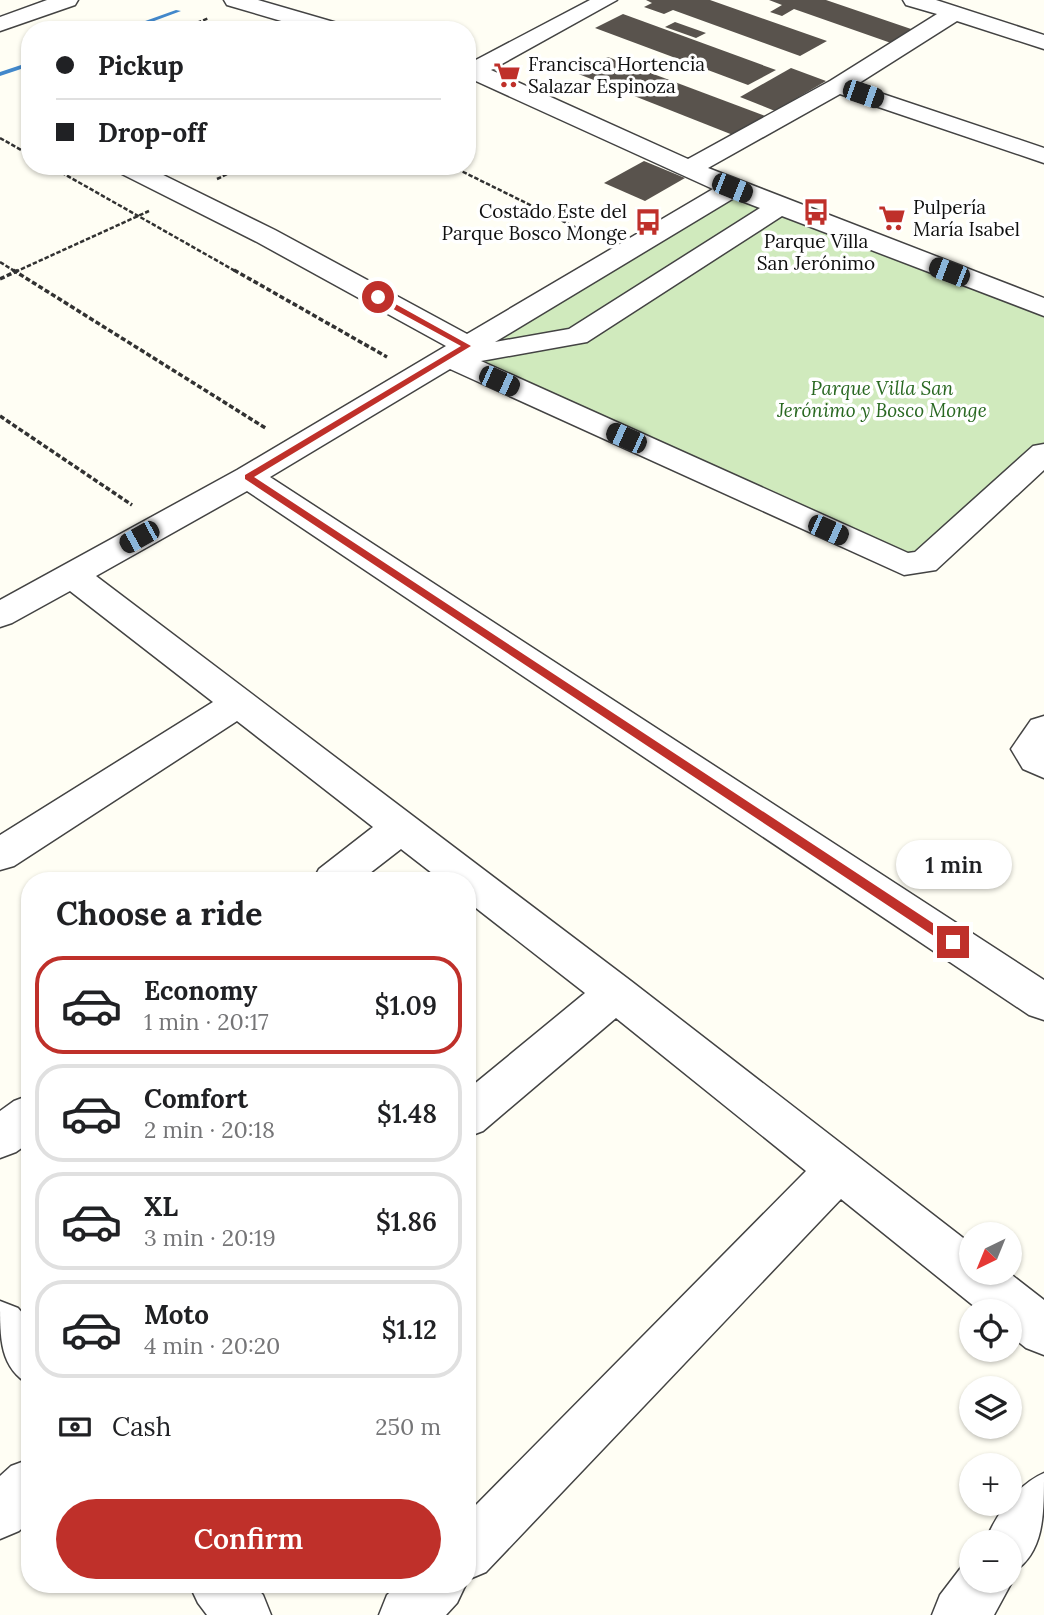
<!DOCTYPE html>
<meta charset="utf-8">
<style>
:root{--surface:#fff;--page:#f6f6f6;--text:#202124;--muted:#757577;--line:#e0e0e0;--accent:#bf302a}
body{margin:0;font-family:Lora,serif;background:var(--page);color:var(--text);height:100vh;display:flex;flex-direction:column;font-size:26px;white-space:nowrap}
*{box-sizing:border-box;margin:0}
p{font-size:23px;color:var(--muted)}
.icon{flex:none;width:38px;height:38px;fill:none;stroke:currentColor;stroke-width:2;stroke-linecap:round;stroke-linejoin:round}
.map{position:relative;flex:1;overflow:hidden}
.details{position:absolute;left:21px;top:872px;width:455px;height:721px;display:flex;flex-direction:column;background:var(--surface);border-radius:28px;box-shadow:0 2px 5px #0004}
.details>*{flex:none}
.hud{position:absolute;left:21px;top:21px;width:455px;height:154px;border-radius:28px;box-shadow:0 2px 5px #0004;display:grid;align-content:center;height:154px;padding:0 35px;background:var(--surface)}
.needle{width:46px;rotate:223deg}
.controls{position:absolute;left:959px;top:1222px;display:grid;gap:14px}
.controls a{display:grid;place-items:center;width:63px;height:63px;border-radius:50%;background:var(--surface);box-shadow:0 2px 5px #0004;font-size:35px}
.end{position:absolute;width:32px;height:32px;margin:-16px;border:9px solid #bf302a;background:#fff;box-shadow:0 0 0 4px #fff}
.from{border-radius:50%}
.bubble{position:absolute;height:49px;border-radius:24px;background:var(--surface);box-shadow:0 2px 5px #0004;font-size:23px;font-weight:600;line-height:49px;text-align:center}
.car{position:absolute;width:21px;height:42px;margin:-21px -10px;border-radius:9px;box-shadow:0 0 5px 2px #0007;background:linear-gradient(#222 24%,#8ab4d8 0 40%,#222 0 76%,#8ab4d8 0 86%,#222 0)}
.hud b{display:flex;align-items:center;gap:24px;height:66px;font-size:26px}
.hud b+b{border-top:2px solid var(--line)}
.hud i{width:18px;height:18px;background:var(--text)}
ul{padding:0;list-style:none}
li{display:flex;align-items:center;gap:21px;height:98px;margin:0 14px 10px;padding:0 21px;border:4px solid var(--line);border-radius:28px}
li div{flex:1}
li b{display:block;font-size:26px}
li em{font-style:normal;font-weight:600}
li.active{border-color:var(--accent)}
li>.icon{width:63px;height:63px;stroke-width:1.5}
h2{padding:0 35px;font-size:32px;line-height:84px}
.pay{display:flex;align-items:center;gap:18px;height:77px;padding:0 35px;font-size:26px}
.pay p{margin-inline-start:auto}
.button{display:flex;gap:14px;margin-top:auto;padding:14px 35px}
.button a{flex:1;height:80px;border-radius:42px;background:var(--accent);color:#fff;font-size:28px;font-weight:600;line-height:80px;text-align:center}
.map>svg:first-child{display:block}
</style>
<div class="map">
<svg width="1044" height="1615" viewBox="0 0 1044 1615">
<rect width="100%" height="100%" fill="#fffef4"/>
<polygon fill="#d0eabd" points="732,188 1044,308 1044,453 924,562 449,358"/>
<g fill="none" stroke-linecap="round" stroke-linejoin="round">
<g fill="#4288cb" fill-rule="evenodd">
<polygon points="176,10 181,11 130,30 120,30"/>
<polygon points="30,62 30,66 0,76 0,72"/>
</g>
</g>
<g fill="#59534d">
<polygon points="646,0 710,0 827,41 800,56 673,10 664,14 644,7 652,3"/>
<polygon points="769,0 826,0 914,30 891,43 794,9 782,16 770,12 782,5"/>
<polygon points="623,14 776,70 748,85 595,28"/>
<polygon points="675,22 706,33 696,38 665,27"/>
<polygon points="608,57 765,116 733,135 576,73"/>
<polygon points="791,68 826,81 775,111 740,97"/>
<polygon points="644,161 685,178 645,201 604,183"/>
</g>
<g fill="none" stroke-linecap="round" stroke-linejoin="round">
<defs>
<g id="minor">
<polygon points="47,0 78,0 75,5 0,31 0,17"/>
<polygon points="224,0 258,0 344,25 347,30 312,30 227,5"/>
<path d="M590,0h27l-126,70 197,89 142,-78 107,-67 -31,-9 -3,-5h33l108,35v14l-87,-28 -101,64 188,63v15l-204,-69 -132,74 336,130v18l-262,-100 -195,126 -106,19 427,192 7,-1 118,-106 11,-2v26l-108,100 -32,5 -454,-206 -180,108 774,503v40l-15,-5 -782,-524 -151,85 535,405 340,263v28h37l36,28v55l-18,-7 -16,-13v-24h-30l-139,-112 -355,373 -19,8v-66l339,-343 -190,-153 -133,113 -16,6v-47l118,-97 -118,-92v-21h-26l-40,-31 -40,31h-48l6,-11 54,-42 -136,-106 -223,145 -14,4v-35l213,-133 -143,-111 -58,32 -12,4v-27l237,-130 209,-124 -189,-104 -141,-71 -3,-5h32l130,64 192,104 246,-145 -246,-112v-16l5,1zM734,198l26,10 -191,121 -74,13z"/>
<polygon points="1044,716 1044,778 1023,769 1011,749 1031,720"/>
<polygon points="30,1095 30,1142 16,1152 0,1158 0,1111 14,1101"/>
<path d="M0,1301l18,7 12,14v63c-30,-17 -30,-45 -30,-84z"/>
<polygon points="30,1459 30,1521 19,1531 0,1539 0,1476 11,1466"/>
<path d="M1044,1473c0,44 0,82 -34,101l3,6 -19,35h-62l8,-20 26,-34 5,-3v22h39v-38h-25c11,-28 32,-57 59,-69z"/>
<polygon points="189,1584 253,1584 263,1595 271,1615 207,1615 198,1603"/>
<polygon points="399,1584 466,1584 457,1603 446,1615 379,1615 387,1595"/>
</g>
</defs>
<use href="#minor" stroke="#434343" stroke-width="3"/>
<g stroke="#323232" stroke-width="2.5" stroke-dasharray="4.5 2" stroke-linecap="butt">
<polyline points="179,30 209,18"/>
<polyline points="0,138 30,155"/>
<polyline points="50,166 237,272"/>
<polyline points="451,166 591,235"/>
<polyline points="217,179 244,166"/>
<polyline points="0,262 16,272"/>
<polyline points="15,272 149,211"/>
</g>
<g stroke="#323232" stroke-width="3.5" stroke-dasharray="5 2.5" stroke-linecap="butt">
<polyline points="13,270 267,429"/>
<polyline points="234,270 387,357"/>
<polyline points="0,279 19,270"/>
<polyline points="0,416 132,505"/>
</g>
<use href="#minor" fill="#fff" fill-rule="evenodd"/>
</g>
<polygon fill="#bf302a" points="375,296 381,296 471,346 254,477 957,939 957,946 949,946 245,479 245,475 461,346 375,299"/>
<defs>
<symbol id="supermarket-bare" viewBox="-9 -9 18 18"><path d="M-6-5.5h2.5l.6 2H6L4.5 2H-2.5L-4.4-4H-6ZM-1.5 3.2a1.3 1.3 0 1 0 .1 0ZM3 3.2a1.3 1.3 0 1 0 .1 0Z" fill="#bf302a" stroke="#fff" stroke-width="2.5" paint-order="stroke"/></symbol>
<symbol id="bus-bare" viewBox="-9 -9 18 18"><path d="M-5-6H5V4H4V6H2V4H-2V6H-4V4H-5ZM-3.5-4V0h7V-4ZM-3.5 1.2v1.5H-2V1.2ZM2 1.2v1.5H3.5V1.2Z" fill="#bf302a" stroke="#fff" stroke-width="2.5" paint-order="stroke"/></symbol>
</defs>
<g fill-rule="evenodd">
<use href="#supermarket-bare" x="488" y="56" width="38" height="38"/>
<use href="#bus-bare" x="797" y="193" width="38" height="38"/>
<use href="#supermarket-bare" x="873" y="199" width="38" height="38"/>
<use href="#bus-bare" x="629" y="203" width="38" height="38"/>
</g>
<g text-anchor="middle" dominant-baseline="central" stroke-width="7" stroke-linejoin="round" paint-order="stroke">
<g font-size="19" fill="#101010" stroke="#fff" text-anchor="start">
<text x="528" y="64">Francisca Hortencia<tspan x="528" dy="22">Salazar Espinoza</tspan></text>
<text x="913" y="207">Pulpería<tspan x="913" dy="22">María Isabel</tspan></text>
<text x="627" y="211" text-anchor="end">Costado Este del<tspan x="627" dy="22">Parque Bosco Monge</tspan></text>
<text x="816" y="241" text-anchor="middle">Parque Villa<tspan x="816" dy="22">San Jerónimo</tspan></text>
</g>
<g font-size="19" font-style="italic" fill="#296821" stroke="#fff">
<text x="882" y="388">Parque Villa San<tspan x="882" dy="22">Jerónimo y Bosco Monge</tspan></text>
</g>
</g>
</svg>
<div class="controls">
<a><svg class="needle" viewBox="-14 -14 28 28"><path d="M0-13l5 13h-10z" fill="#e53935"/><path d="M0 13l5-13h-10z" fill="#757577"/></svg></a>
<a><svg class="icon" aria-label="locate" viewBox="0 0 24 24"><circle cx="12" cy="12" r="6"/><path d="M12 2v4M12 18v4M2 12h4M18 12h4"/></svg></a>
<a><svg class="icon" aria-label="layers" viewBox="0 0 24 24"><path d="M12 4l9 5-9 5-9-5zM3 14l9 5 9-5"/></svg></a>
<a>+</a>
<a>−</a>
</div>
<i class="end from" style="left:378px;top:297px"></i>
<i class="end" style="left:953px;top:942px"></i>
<div class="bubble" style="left:896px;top:840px;width:116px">1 min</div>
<i class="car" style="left:863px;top:94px;rotate:109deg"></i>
<i class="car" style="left:732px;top:188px;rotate:112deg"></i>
<i class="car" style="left:949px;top:272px;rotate:291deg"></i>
<i class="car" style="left:499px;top:381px;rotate:114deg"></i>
<i class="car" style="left:626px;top:438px;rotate:294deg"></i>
<i class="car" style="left:828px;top:530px;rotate:114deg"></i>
<i class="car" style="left:139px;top:537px;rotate:241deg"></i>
<div class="hud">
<b><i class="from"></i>Pickup</b>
<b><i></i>Drop-off</b>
</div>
<section class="details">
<h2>Choose a ride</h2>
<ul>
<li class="active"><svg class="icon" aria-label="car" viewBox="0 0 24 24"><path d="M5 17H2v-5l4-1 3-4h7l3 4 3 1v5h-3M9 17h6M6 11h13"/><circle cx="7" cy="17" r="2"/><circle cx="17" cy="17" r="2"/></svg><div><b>Economy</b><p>1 min · 20:17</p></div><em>$1.09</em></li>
<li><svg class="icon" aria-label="car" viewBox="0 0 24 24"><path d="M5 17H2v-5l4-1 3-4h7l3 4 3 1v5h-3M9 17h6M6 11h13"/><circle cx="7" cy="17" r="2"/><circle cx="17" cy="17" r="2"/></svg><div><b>Comfort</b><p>2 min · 20:18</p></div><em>$1.48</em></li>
<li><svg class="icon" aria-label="car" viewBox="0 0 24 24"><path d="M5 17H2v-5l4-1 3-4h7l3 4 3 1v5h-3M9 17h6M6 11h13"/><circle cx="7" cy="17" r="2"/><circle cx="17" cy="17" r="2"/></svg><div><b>XL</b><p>3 min · 20:19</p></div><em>$1.86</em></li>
<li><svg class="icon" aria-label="car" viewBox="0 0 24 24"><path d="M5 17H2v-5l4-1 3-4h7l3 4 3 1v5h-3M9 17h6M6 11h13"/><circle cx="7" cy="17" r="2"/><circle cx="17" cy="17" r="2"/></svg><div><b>Moto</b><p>4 min · 20:20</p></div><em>$1.12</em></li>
</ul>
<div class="pay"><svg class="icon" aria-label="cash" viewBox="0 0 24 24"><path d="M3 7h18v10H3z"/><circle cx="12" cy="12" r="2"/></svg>Cash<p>250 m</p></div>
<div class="button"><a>Confirm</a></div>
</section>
</div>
